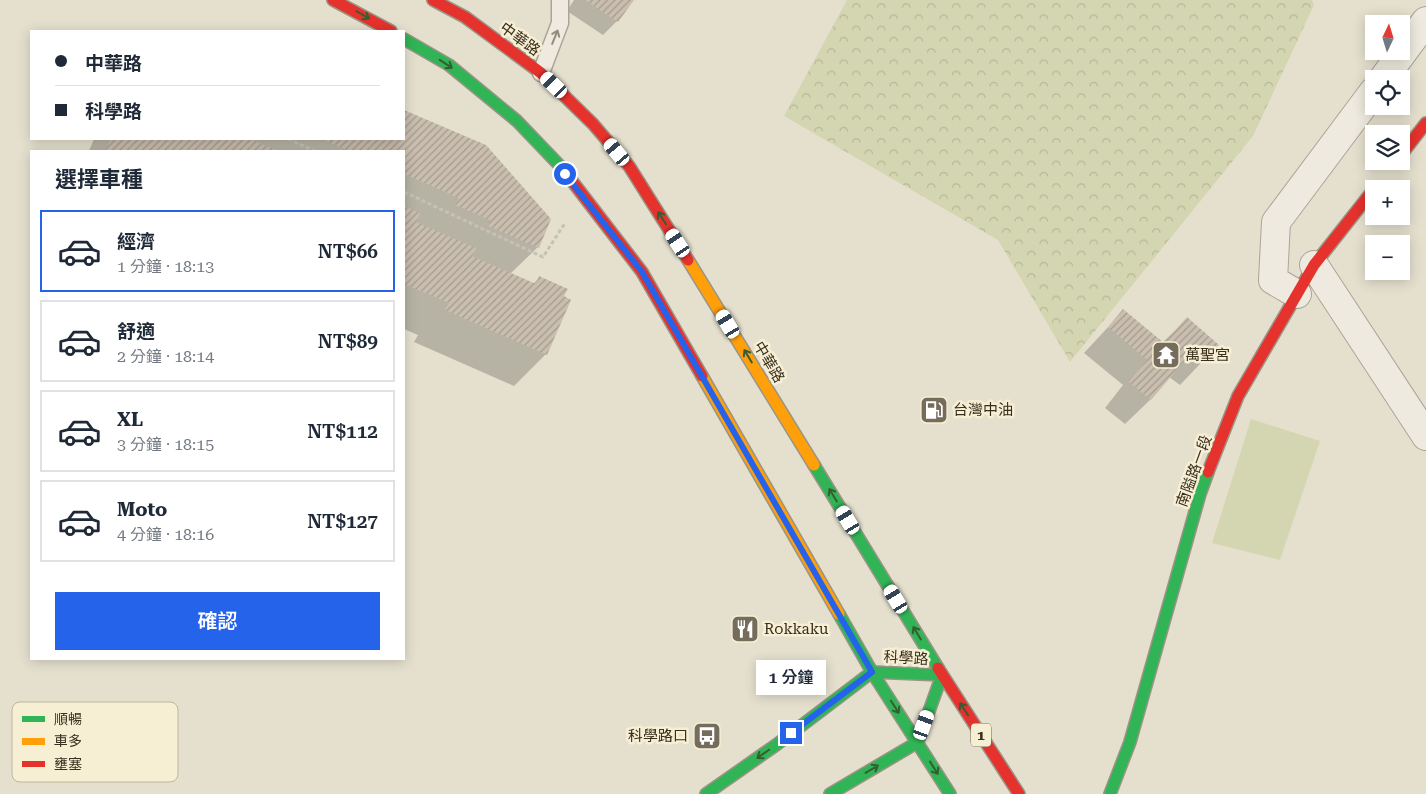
<!DOCTYPE html>
<html lang="zh-TW">
<meta charset="utf-8">
<style>
:root{--surface:#fff;--page:#f2f2f3;--text:#1f2937;--muted:#747a83;--line:#e0e1e3;--accent:#2563eb}
body{margin:0;font-family:"Roboto Serif","Noto Sans TC",serif;background:var(--page);color:var(--text);height:100vh;display:flex;flex-direction:column;font-size:19px;white-space:nowrap}
*{box-sizing:border-box;margin:0}
p{font-size:16px;color:var(--muted)}
.icon{flex:none;width:28px;height:28px;fill:none;stroke:currentColor;stroke-width:2;stroke-linecap:round;stroke-linejoin:round}
.map{position:relative;flex:1;overflow:hidden}
.details{position:absolute;left:30px;top:150px;width:375px;height:510px;display:flex;flex-direction:column;background:var(--surface);border-radius:0px;box-shadow:0 2px 12px #0003}
.details>*{flex:none}
.banner{position:absolute;left:30px;top:30px;width:375px;height:110px;border-radius:0px;box-shadow:0 2px 12px #0003;display:grid;align-content:center;height:110px;padding:0 25px;background:var(--surface)}
.needle{width:32px;rotate:4deg}
.fabs{position:absolute;left:1365px;top:15px;display:grid;gap:10px}
.fabs a{display:grid;place-items:center;width:45px;height:45px;border-radius:0px;background:var(--surface);box-shadow:0 2px 12px #0003;font-size:25px}
.end{position:absolute;width:22px;height:22px;margin:-11px;border:6px solid #2563eb;background:#fff;box-shadow:0 0 0 2px #fff}
.from{border-radius:50%}
.bubble{position:absolute;height:35px;border-radius:0px;background:var(--surface);box-shadow:0 2px 12px #0003;font-size:16px;font-weight:600;line-height:35px;text-align:center}
.car{position:absolute;width:15px;height:30px;margin:-15px -8px;border-radius:6px;box-shadow:0 0 4px 1px #0007;background:linear-gradient(#fff 24%,#345 0 40%,#fff 0 76%,#345 0 86%,#fff 0)}
.banner b{display:flex;align-items:center;gap:18px;height:48px;font-size:19px}
.banner b+b{border-top:1px solid var(--line)}
.banner i{width:12px;height:12px;background:var(--text)}
ul{padding:0;list-style:none}
li{display:flex;align-items:center;gap:15px;height:82px;margin:0 10px 8px;padding:0 15px;border:2px solid var(--line);border-radius:0px}
li div{flex:1}
li b{display:block;font-size:19px}
li em{font-style:normal;font-weight:600}
li.active{border-color:var(--accent)}
li>.icon{width:45px;height:45px;stroke-width:1.5}
h2{padding:0 25px;font-size:22px;line-height:60px}
.action{display:flex;gap:10px;margin-top:auto;padding:10px 25px}
.action a{flex:1;height:58px;border-radius:0px;background:var(--accent);color:#fff;font-size:20px;font-weight:600;line-height:58px;text-align:center}
.map>svg:first-child{display:block}
</style>
<div class="map">
<svg width="1426" height="794" viewBox="0 0 1426 794">
<defs>
<pattern id="forest-crowns" width="20" height="18" patternUnits="userSpaceOnUse" patternTransform="scale(1.25)"><rect width="20" height="18" fill="#d3d6b0"/><path d="M2 6a3 3 0 1 1 6 0M12 15a3 3 0 1 1 6 0" fill="none" stroke="#b6b897"/></pattern>
<pattern id="building-hatch" width="6" height="6" patternUnits="userSpaceOnUse" patternTransform="scale(1.25)"><rect width="6" height="6" fill="#c9beaf"/><path d="M-1 1l2-2M0 6l6-6M5 7l2-2" fill="none" stroke="#a49b8e"/></pattern>
</defs>
<rect width="100%" height="100%" fill="#e5e0ce"/>
<polygon fill="url(#forest-crowns)" points="847,0 1312,0 1314,5 1253,136 1070,362 998,240 784,116"/>
<polygon fill="#d3d6b0" points="1251,419 1320,441 1280,560 1212,543"/>
<g fill="#0003">
<polygon points="574,0 632,0 617,21 603,35 567,11"/>
<polygon points="404,111 485,146 538,247 510,274 533,284 540,277 563,297 546,354 514,386 414,342 418,335 404,329 404,151 89,151 94,139 404,139"/>
<polygon points="1123,311 1162,343 1187,319 1218,345 1180,385 1169,377 1150,400 1125,424 1105,408 1123,385 1084,353"/>
</g>
<g fill="url(#building-hatch)">
<polygon points="585,0 634,0 618,22"/>
<polygon points="404,110 486,145 551,219 539,248 488,226 490,220 455,205 459,198 404,174 404,151 350,151 321,139 404,139"/>
<polygon points="111,139 250,139 278,151 105,151"/>
<polygon points="404,206 420,213 416,222 476,248 472,256 536,284 539,276 568,289 564,296 571,300 547,355 445,310 449,303 404,284"/>
<polygon points="1123,309 1164,343 1187,317 1219,345 1206,361 1193,351 1151,400 1129,382 1147,360 1108,327"/>
</g>
<g fill="none" stroke-linecap="round" stroke-linejoin="round">
<defs>
<polyline id="lane" points="541,73 560,23 560,0"/>
<g id="street">
<polyline points="1383,79 1426,21"/>
<polyline points="1314,265 1426,436"/>
<polyline points="1297,294 1273,280 1276,222 1374,91"/>
</g>
<g id="fast">
<polyline points="404,39 449,65 517,121 562,168"/>
<polyline points="814,465 938,668"/>
<polyline points="839,614 872,672 950,794"/>
<polyline points="706,794 776,745 872,672 942,675 918,742 830,794"/>
<polyline points="1110,794 1130,742 1200,494 1208,472"/>
</g>
<g id="slow">
<polyline points="688,260 814,465"/>
<polyline points="702,376 839,614"/>
</g>
<g id="jam">
<polyline points="333,0 391,31"/>
<polyline points="433,0 465,17 541,73 593,124 629,166 688,260"/>
<polyline points="1401,155 1426,123"/>
<polyline points="562,168 642,272 702,376"/>
<polyline points="1208,472 1238,396 1314,265 1374,189"/>
<polyline points="938,668 1019,794"/>
</g>
</defs>
<use href="#lane" stroke="#aaa597" stroke-width="19"/>
<use href="#street" stroke="#aaa597" stroke-width="30"/>
<use href="#fast" stroke="#9a9486" stroke-width="14"/>
<use href="#slow" stroke="#9a9486" stroke-width="14"/>
<use href="#jam" stroke="#9a9486" stroke-width="14"/>
<g stroke="#c6c1b6" stroke-width="3" stroke-dasharray="4 2.5" stroke-linecap="butt">
<polyline points="288,139 315,151"/>
<polyline points="404,192 543,257 565,223"/>
</g>
<use href="#lane" stroke="#eeeadf" stroke-width="16"/>
<use href="#street" stroke="#eeeadf" stroke-width="28"/>
<use href="#fast" stroke="#30b455" stroke-width="11"/>
<use href="#slow" stroke="#ff9f0a" stroke-width="11"/>
<use href="#jam" stroke="#e5322d" stroke-width="11"/>
</g>
<defs><path id="oneway-shaft" d="M-6 0H5M1.5-3L5.5 0L1.5 3" fill="none" stroke-width="1.6" stroke-linecap="round" stroke-linejoin="round" transform="scale(1.25)"/></defs>
<g stroke="#365d31">
<use href="#oneway-shaft" transform="translate(363 15) rotate(30)"/>
<use href="#oneway-shaft" transform="translate(446 64) rotate(33)"/>
<use href="#oneway-shaft" transform="translate(662 218) rotate(-123)"/>
<use href="#oneway-shaft" transform="translate(748 356) rotate(-121)"/>
<use href="#oneway-shaft" transform="translate(833 495) rotate(-121)"/>
<use href="#oneway-shaft" transform="translate(917 633) rotate(-121)"/>
<use href="#oneway-shaft" transform="translate(895 707) rotate(57)"/>
<use href="#oneway-shaft" transform="translate(964 709) rotate(-123)"/>
<use href="#oneway-shaft" transform="translate(763 754) rotate(145)"/>
<use href="#oneway-shaft" transform="translate(934 768) rotate(58)"/>
<use href="#oneway-shaft" transform="translate(872 769) rotate(-31)"/>
</g>
<use stroke="#948c7e" href="#oneway-shaft" transform="translate(555 37) rotate(-68)"/>
<g fill="none" stroke-linecap="round" stroke-linejoin="round">
<polyline stroke="#2563eb" stroke-width="6" points="565,174 642,272 872,672 791,733"/>
</g>
<defs>
<symbol id="temple-square" viewBox="-11 -11 22 22"><rect x="-9" y="-9" width="18" height="18" rx="4" fill="#766c5c" stroke="#f6efd4"/><path d="M0-6L5-2H3V0L6.5 2.5H4V6H1.5V3h-3V6H-4V2.5H-6.5L-3 0V-2H-5Z" fill="#fff"/></symbol>
<symbol id="fuel-square" viewBox="-11 -11 22 22"><rect x="-9" y="-9" width="18" height="18" rx="4" fill="#766c5c" stroke="#f6efd4"/><path d="M-5.5-6h7V0h2V4h1.3V-2.5L3-4.5l.8-.8L6-3V5H2.5V1h-1V6h-7ZM-4.2-4.7v3.2H.2V-4.7Z" fill="#fff"/></symbol>
<symbol id="restaurant-square" viewBox="-11 -11 22 22"><rect x="-9" y="-9" width="18" height="18" rx="4" fill="#766c5c" stroke="#f6efd4"/><path d="M-5-6h1v4h1v-4h1v4h1v-4h1v5L-1.5 .5V6h-2V.5L-5-1ZM5-6V6H3V1.5H1.5Q1.5-4 5-6Z" fill="#fff"/></symbol>
<symbol id="bus-square" viewBox="-11 -11 22 22"><rect x="-9" y="-9" width="18" height="18" rx="4" fill="#766c5c" stroke="#f6efd4"/><path d="M-5-6H5V4H4V6H2V4H-2V6H-4V4H-5ZM-3.5-4V0h7V-4ZM-3.5 1.2v1.5H-2V1.2ZM2 1.2v1.5H3.5V1.2Z" fill="#fff"/></symbol>
</defs>
<g fill-rule="evenodd">
<use href="#temple-square" x="1150" y="339" width="32" height="32"/>
<use href="#fuel-square" x="918" y="394" width="32" height="32"/>
<use href="#restaurant-square" x="729" y="613" width="32" height="32"/>
<use href="#bus-square" x="691" y="720" width="32" height="32"/>
</g>
<g text-anchor="middle" dominant-baseline="central" stroke-width="5" stroke-linejoin="round" paint-order="stroke">
<rect fill="#f6efd4" stroke="#726855" stroke-width="1" x="971" y="723.5" width="20" height="23" rx="4"/>
<g font-size="14" font-weight="bold" fill="#3a2e1e">
<text x="981" y="735">1</text>
</g>
<g font-size="15" fill="#3a2e1e" stroke="#f6efd4">
<text transform="translate(520 39) rotate(36)">中華路</text>
<text transform="translate(769 362) rotate(59)">中華路</text>
<text transform="translate(1194 471) rotate(-70)">南隘路一段</text>
<text transform="translate(906 658) rotate(3)">科學路</text>
</g>
<g font-size="15" fill="#3a2e1e" stroke="#f6efd4" text-anchor="start">
<text x="1185" y="355">萬聖宮</text>
<text x="953" y="410">台灣中油</text>
<text x="764" y="629">Rokkaku</text>
<text x="688" y="736" text-anchor="end">科學路口</text>
</g>
</g>
<rect x="12" y="702" width="166" height="80" rx="8" fill="#f6efd4" stroke="#beb59d" stroke-width="1"/>
<rect x="22" y="716" width="23" height="6" fill="#30b455"/>
<rect x="22" y="738" width="23" height="7" fill="#ff9f0a"/>
<rect x="22" y="761" width="23" height="6" fill="#e5322d"/>
<g font-size="14" fill="#3a2e1e">
<text x="54" y="724">順暢</text>
<text x="54" y="746">車多</text>
<text x="54" y="769">壅塞</text>
</g>
</svg>
<div class="fabs">
<a><svg class="needle" viewBox="-14 -14 28 28"><path d="M0-13l5 13h-10z" fill="#e53935"/><path d="M0 13l5-13h-10z" fill="#747a83"/></svg></a>
<a><svg class="icon" aria-label="locate" viewBox="0 0 24 24"><circle cx="12" cy="12" r="6"/><path d="M12 2v4M12 18v4M2 12h4M18 12h4"/></svg></a>
<a><svg class="icon" aria-label="layers" viewBox="0 0 24 24"><path d="M12 4l9 5-9 5-9-5zM3 14l9 5 9-5"/></svg></a>
<a>+</a>
<a>−</a>
</div>
<i class="end from" style="left:565px;top:174px"></i>
<i class="end" style="left:791px;top:733px"></i>
<div class="bubble" style="left:756px;top:660px;width:70px">1 分鐘</div>
<i class="car" style="left:554px;top:85px;rotate:314deg"></i>
<i class="car" style="left:617px;top:152px;rotate:320deg"></i>
<i class="car" style="left:678px;top:243px;rotate:327deg"></i>
<i class="car" style="left:728px;top:324px;rotate:329deg"></i>
<i class="car" style="left:848px;top:520px;rotate:329deg"></i>
<i class="car" style="left:896px;top:599px;rotate:329deg"></i>
<i class="car" style="left:924px;top:725px;rotate:20deg"></i>
<div class="banner">
<b><i class="from"></i>中華路</b>
<b><i></i>科學路</b>
</div>
<section class="details">
<h2>選擇車種</h2>
<ul>
<li class="active"><svg class="icon" aria-label="car" viewBox="0 0 24 24"><path d="M5 17H2v-5l4-1 3-4h7l3 4 3 1v5h-3M9 17h6M6 11h13"/><circle cx="7" cy="17" r="2"/><circle cx="17" cy="17" r="2"/></svg><div><b>經濟</b><p>1 分鐘 · 18:13</p></div><em>NT$66</em></li>
<li><svg class="icon" aria-label="car" viewBox="0 0 24 24"><path d="M5 17H2v-5l4-1 3-4h7l3 4 3 1v5h-3M9 17h6M6 11h13"/><circle cx="7" cy="17" r="2"/><circle cx="17" cy="17" r="2"/></svg><div><b>舒適</b><p>2 分鐘 · 18:14</p></div><em>NT$89</em></li>
<li><svg class="icon" aria-label="car" viewBox="0 0 24 24"><path d="M5 17H2v-5l4-1 3-4h7l3 4 3 1v5h-3M9 17h6M6 11h13"/><circle cx="7" cy="17" r="2"/><circle cx="17" cy="17" r="2"/></svg><div><b>XL</b><p>3 分鐘 · 18:15</p></div><em>NT$112</em></li>
<li><svg class="icon" aria-label="car" viewBox="0 0 24 24"><path d="M5 17H2v-5l4-1 3-4h7l3 4 3 1v5h-3M9 17h6M6 11h13"/><circle cx="7" cy="17" r="2"/><circle cx="17" cy="17" r="2"/></svg><div><b>Moto</b><p>4 分鐘 · 18:16</p></div><em>NT$127</em></li>
</ul>
<div class="action"><a>確認</a></div>
</section>
</div>
